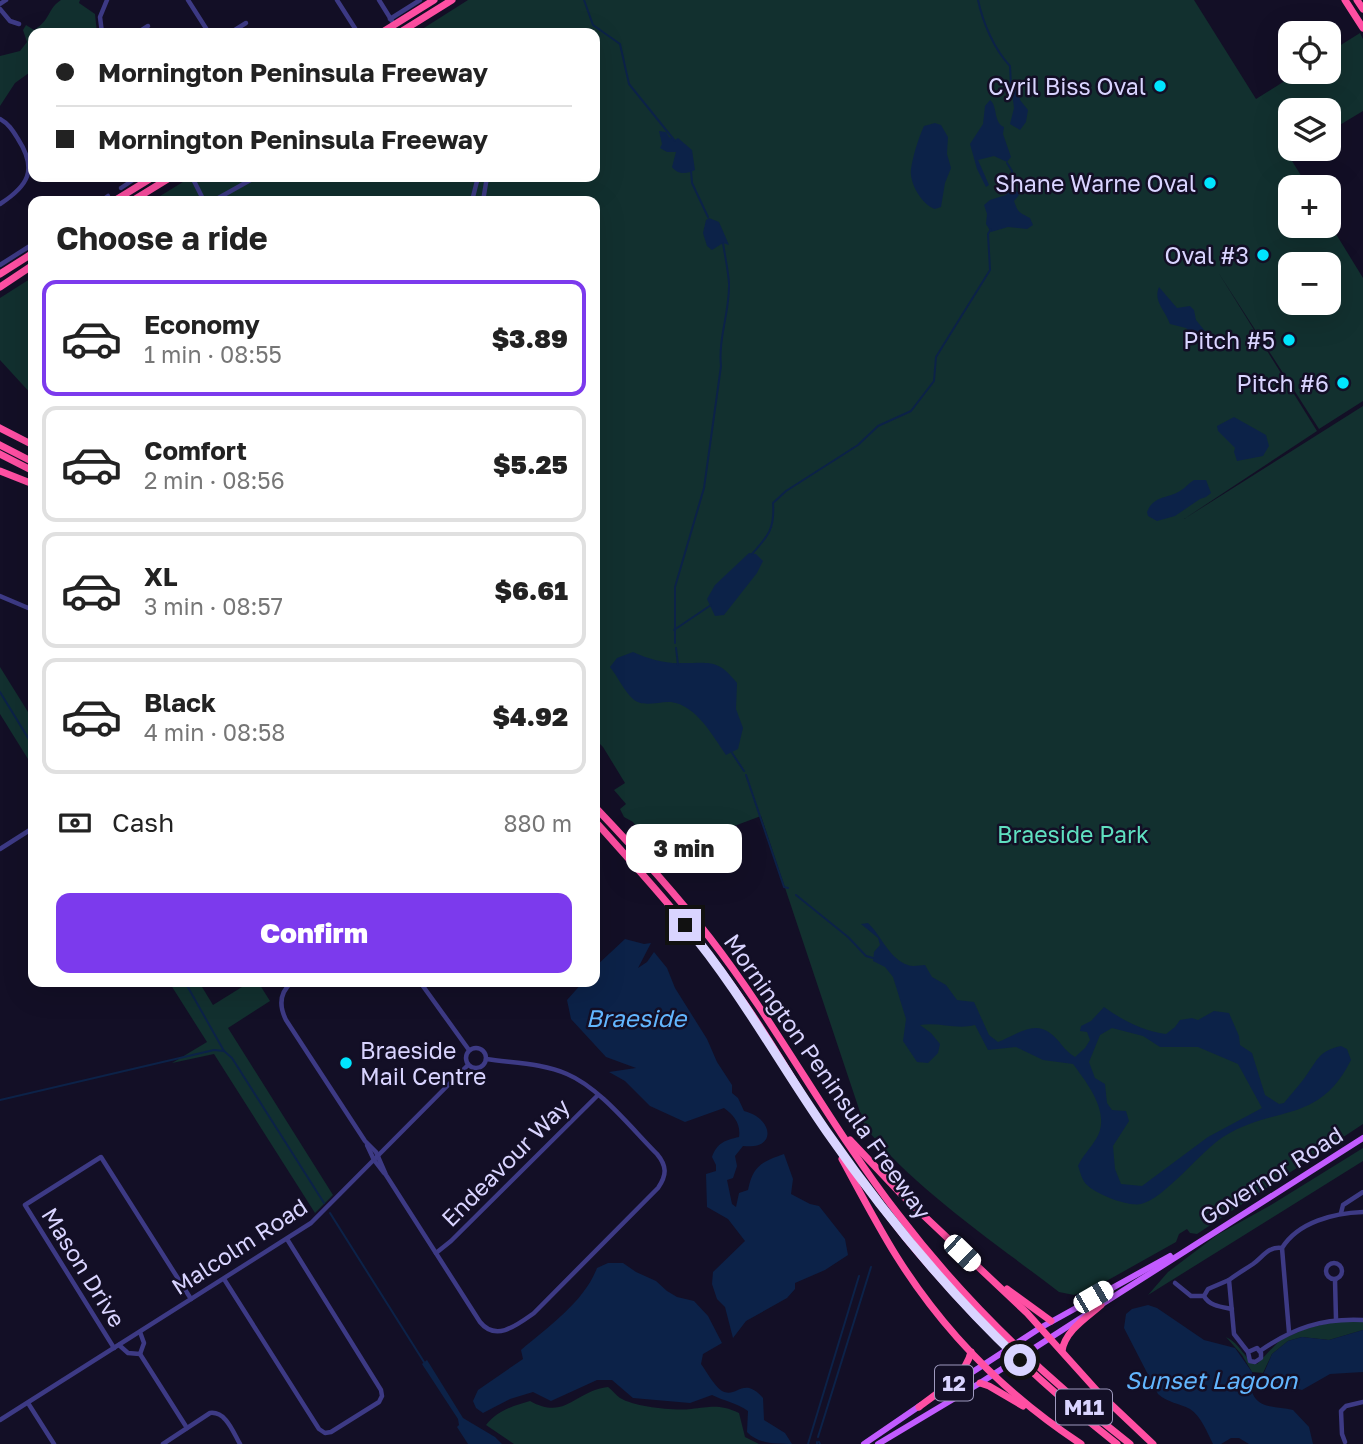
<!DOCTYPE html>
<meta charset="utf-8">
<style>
:root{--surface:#fff;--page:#f6f6f6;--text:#222;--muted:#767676;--line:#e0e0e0;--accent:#7c3aed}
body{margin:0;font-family:"Golos Text",sans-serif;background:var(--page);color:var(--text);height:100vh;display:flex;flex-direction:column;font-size:26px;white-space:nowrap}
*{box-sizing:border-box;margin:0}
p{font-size:23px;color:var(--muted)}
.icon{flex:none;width:38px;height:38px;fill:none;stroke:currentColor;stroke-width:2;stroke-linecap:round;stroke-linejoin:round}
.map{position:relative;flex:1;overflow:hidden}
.details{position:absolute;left:28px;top:196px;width:572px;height:791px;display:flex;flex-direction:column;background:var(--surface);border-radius:14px;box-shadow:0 7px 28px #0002}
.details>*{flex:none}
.guide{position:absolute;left:28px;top:28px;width:572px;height:154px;border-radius:14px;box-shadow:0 7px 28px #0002;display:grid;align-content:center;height:154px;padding:0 28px;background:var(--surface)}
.fabs{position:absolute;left:1278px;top:21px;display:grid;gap:14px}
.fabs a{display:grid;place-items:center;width:63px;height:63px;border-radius:14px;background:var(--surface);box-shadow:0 7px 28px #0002;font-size:35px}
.end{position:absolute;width:32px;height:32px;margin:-16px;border:9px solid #d9d4ff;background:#111;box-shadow:0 0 0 4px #111}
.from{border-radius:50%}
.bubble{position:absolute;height:49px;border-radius:14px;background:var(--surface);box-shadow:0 7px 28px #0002;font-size:23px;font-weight:800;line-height:49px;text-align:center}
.car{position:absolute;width:21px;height:42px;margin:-21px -10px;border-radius:9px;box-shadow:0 0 5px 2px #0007;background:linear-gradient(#fff 24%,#345 0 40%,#fff 0 76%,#345 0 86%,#fff 0)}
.guide b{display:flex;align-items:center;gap:24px;height:66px;font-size:26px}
.guide b+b{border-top:2px solid var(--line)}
.guide i{width:18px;height:18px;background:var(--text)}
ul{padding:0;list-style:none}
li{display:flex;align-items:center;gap:21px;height:116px;margin:0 14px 10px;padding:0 14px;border:4px solid var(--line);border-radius:14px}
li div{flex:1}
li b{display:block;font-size:26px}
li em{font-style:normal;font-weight:800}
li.active{border-color:var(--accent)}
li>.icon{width:63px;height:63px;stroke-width:1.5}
h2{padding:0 28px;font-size:32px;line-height:84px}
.pay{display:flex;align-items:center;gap:18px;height:77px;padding:0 28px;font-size:26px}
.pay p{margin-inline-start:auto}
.primary-button{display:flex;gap:14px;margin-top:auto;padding:14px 28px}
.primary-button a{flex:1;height:80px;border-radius:14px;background:var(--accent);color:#fff;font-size:28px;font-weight:800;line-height:80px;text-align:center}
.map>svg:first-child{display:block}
</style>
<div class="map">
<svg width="1363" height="1444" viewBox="0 0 1363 1444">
<rect width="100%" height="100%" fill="#130f26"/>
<g fill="#12302f" fill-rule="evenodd">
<path d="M61,0h19l-1,3 16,11 2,19h-64v37l-18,13 -15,23v-50l20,-5 7,-9 -4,-12 3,-5 8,5c17,-10 13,-21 27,-30z"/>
<path d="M468,0h726l62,99 43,-27h29v-19l32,-20 3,6v72l-35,21v-22h-38v39h10l-11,7 19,31h-18v39h38v-5l35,57v123l-44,28 -101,-157 99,159 -133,88 179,-113v718l-166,110 -7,-1 -3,-4 -8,5 -3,8 -82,46 -20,7 -15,-3c-65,-50 -143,-102 -194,-165l-104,-311 -83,31 -22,-8 -9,3 -14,-20 -9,-5 -4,-8 6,-5 -12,-14 11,-7 -22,-36 -8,-8v-538h-443l39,-24h404v-144h-179zM1290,264h38v39h-38z"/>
<polygon points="33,277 33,396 0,360 0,298"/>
<polygon points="0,667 33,720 33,767 0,714"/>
<polygon points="169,982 199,982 213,1005 250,982 258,982 270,1001 228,1028 333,1195 315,1213 214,1054 172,1063 207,1042"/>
<polygon points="1363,1148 1363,1161 1148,1295 1168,1272 1217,1235 1271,1205"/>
<path d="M1337,1321l26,1v8l-34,10 -27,-3 -14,4 -16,13 -9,19 -11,-1 -10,-17 -16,-18c15,7 18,23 31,27l23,-24 25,-11z"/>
<path d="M608,1387c4,3 8,8 12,11 15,9 54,13 71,11 20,-2 28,-5 48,4l6,24 14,7h-245l-28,-19c11,-14 26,-19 44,-24 36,20 44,-10 78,-14z"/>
</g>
<g fill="#0c2248" fill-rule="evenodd">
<polygon points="1014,81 1019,82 1020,100 1028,110 1026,122 1020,130 1010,124 1014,108 1011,85"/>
<path d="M990,100c8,6 3,22 14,27l-1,7 8,23 -4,5 -13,-6 -16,4 11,25 -3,2 -9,-18 -7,-25 13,-20 2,-18z"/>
<path d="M935,123l6,2 7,12 -1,17 4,14 -6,15 -4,24 -6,2c-13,-4 -26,-26 -24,-40 2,-13 7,-30 13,-43z"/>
<path d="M659,131l7,1 3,5 6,3 3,-2 14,12 3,20c-8,4 -17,5 -23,-3l4,-15h-9l-7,-4 2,-4z"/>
<path d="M1009,189l9,3 1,3 -5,6c4,12 5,11 16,17l3,7 -6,4 -19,-2 -17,5 -5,-8 1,-10 -3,-9 6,-5 16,-5z"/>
<polygon points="709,218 719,222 729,245 723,243 712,250 707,246 703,233 706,220"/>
<path d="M1159,287l18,21 13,-2 4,4 2,10 9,11 -1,5 -9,1 -9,-9 -16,-4c-5,-14 -17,-23 -11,-37z"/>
<polygon points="1234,417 1266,435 1269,446 1263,456 1237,461 1234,452 1235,448 1218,431 1217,426"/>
<path d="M1194,480h12l5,13 -5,4 -6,2 -25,17 -18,5 -9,-5 -1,-4c7,-17 20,-13 33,-21 5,-3 9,-8 14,-11z"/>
<polygon points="749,553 756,554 763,561 757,573 724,615 715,616 707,599 715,585"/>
<path d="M633,652c15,7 33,12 50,11 28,0 35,-4 54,20l-1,26 7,19 -5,21 -12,6c-13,-19 -30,-50 -55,-53 -12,-1 -28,6 -38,-3 -9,-8 -15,-22 -23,-32l7,-9z"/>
<path d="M868,923c13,12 21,36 40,42 4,2 12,0 17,0l7,12 14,8 11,15 17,2 15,33 9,7c17,-6 35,-22 52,-9 10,7 13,17 25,24l10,-9 5,-8 -3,-8 -7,-1 1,-5 10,-5 13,-14c18,13 39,24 62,27l9,-7 5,-7 12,-2 6,2 16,-9 15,2 10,23 1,9 12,8 13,42 14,9 5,-1c6,-8 13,-15 19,-23 14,-18 14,-29 38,-34l6,3 4,11c-33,66 -77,44 -128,77 -22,14 -59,62 -82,67 -13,3 -45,-10 -54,-19 -5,-4 -7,-14 -9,-19 5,-11 12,-17 18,-27 16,-25 -9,-56 -23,-75l-30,-4 -27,-13 -28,3 -13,-25c-19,5 -35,-3 -55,0l11,8 9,11 -2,9 -10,10 -11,-1 -14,-21 3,-22 -13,-42 -8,-10 -12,-6 1,-9 6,-7 -2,-7 -17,-14zM1112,1028l31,8 17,11h38l40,17 24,44 -54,29 -66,49 -21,-2 -6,-15 -2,-23 16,-25 -3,-10 -14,-1 -5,-7 -2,-19 -10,-6 -6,-16 11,-27z"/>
<path d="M625,939l19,5 7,-1 -13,25 9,-6 7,-10 13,16 8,20 32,51 10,23 15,23v8l6,5 6,13c29,7 34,39 -1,35l-8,10 2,10 -4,12 -6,2 5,24 4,3 3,-14 9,-3c5,-24 13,-28 36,-36l9,25 -2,15 19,10 9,2 26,33 3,16 -23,15 -30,13v6l-8,9 -41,23 -13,17 -8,-31 -8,-8 -5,-15 1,-12 32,-31 -17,-22 -21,-12 -1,-33 10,-3v-6l-4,-8c5,-14 13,-17 27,-20 2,-13 -5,-22 -15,-29l-39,14 -35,-16 -25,-25 -16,-9 27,-4 -30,-11 -35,-38 -4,-19 16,-18h12v-15z"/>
<path d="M608,1263h15l13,9 20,9 11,10 10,6 17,4 14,15 14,27 -19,11 -2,10c6,8 13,22 21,27 15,8 21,-16 41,7l1,22 21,13 7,11c-16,0 -34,0 -45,-12l1,-21c-11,-8 -24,-10 -36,-16l-22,8 -57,-5 -21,-18h-15l-46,21 -18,-9 -23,7 -27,14 -7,-5 -3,-7 5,-11 45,-31 -2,-9c28,-24 63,-48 76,-82z"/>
<path d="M1148,1305l9,3 47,32 31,8 17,24 1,7 -3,2c2,30 23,24 43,29l16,17 4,17h-64l-10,-6h-8l-10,6h-8c-6,-12 -12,-28 -23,-35 -11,-6 -22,-6 -32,-15l-34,-66 2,-14 6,-5z"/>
<polygon points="1363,1330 1363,1372 1330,1374 1302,1390 1272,1382 1263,1375 1272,1354 1288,1341 1302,1337 1329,1340"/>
<polygon points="427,1360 463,1418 495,1437 502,1444 468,1444 457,1427 459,1425 458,1419 422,1364"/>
</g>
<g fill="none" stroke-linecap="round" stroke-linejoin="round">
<g stroke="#0c2248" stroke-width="2">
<polyline points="584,0 593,25 620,44 629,84 675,141"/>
<path d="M978,0c5,23 16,49 32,66l1,19"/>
<polyline points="1007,163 1012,171 1009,190"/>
<polyline points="691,171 692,183 708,217"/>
<path d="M752,554c16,-18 23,-25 21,-51l13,-12 72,-46 20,-19 33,-15 23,-30 2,-24 54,-87 -2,-36 3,-5"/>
<polyline points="674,630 711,605"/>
<path d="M675,643v-56l29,-99 17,-122c-3,-28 9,-55 8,-83 -1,-13 -4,-27 -6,-40"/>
<polyline points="676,648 678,665"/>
<polyline points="0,692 33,746"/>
<polyline points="732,753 744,771"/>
<polyline points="746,775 784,887 788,888"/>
<polyline points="796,895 848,937 866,956 873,958"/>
<polyline points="185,982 224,1051"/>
<polyline points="0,1100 214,1050 224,1051 232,1058 324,1203"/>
<polyline points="330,1213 424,1362"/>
<polyline points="818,1437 871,1267"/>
<polyline points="817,1442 817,1444"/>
<polyline points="819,1442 820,1444"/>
<polyline points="808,1444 859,1276"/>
</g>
<g stroke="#3d3a85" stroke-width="4.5">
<polyline points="188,0 209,33"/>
<polyline points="337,0 358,33"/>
<polyline points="379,0 392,21"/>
<polyline points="0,4 6,0"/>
<polyline points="0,9 10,21 19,24"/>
<polyline points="390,19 420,0"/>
<polyline points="102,33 100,17 107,0"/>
<polyline points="137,33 148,26"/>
<polyline points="230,33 246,23"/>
<path d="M0,119c9,5 13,12 18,20 20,31 10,47 -18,65"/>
<polyline points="192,177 204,201"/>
<polyline points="121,188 133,180"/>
<polyline points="101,201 108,196"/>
<polyline points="213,201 256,177"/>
<polyline points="472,201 478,177"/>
<polyline points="483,201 487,177"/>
<polyline points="0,265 33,244"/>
<polyline points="0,596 33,610"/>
<polyline points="0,849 33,828"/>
<path d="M292,982c-13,11 -13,24 -6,38l79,121 11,11 10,23 94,147c16,20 37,3 54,-9l124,-125c9,-13 9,-22 -1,-34 -26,-26 -57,-66 -90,-80 -24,-11 -55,-11 -81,-15"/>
<polyline points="420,982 469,1050"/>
<circle cx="476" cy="1058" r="10"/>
<polyline points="367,1145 374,1160 384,1173"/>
<polyline points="1341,1213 1343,1205 1363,1192"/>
<polyline points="436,1253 451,1241 598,1095"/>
<circle cx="1334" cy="1271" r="8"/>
<polyline points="224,1279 319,1429 325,1433 331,1432 379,1402 382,1396 381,1390 287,1239"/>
<path d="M1229,1280l-21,9 -4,7c5,10 18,11 28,13"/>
<polyline points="1335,1280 1336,1319"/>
<polyline points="1175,1283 1191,1296 1204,1296"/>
<path d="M1289,1332l-7,-84c16,-26 52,-35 81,-36"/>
<polyline points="119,1345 128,1353 140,1354"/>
<polyline points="114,1348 25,1205 101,1157 191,1299"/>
<path d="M1260,1351c33,-23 62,-33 103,-31"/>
<path d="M1248,1352l9,-4 4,5v5l-6,4 -5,-1 -2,-9 -14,-18 -5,-54c8,-6 15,-10 24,-16 10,-7 15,-18 29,-16"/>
<polyline points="140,1354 187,1428"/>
<polyline points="140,1354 144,1343 140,1332"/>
<polyline points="28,1403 54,1444"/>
<polyline points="0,1420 311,1223 468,1065"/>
<polyline points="1345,1442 1342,1434 1341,1411 1346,1406 1363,1402"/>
<path d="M163,1444l47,-31c16,-2 23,19 30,31"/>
</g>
<g stroke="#c25bff" stroke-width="6">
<polyline points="1099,1306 1363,1138"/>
<polyline points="951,1386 1040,1328 1170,1256"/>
<polyline points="864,1444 921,1405"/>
<polyline points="878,1444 980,1383 1084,1316"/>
</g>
<g stroke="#ff4fa3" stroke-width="7">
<polyline points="1345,0 1363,28"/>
<polyline points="1357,0 1363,9"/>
<polyline points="381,33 434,0"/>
<polyline points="399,33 452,0"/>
<polyline points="114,201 153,177"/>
<polyline points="132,201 171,177"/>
<polyline points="0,274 33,253"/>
<polyline points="0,287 33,265"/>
<polyline points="0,428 33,445"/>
<polyline points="0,445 33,462"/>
<polyline points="0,454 33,471"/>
<polyline points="0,471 33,484"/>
<path d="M595,807c40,42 79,85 115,131 68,88 120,188 188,276 66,87 146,163 232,230"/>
<path d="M595,821c51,57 102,113 145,176 31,43 56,90 86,134 25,36 52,72 79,106 63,77 134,146 212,207"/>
<polyline points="850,1140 903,1196 1027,1313 1099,1393 1153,1444"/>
<path d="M842,1159c18,33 35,66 55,98 47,75 111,139 184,187"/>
<polyline points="1007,1289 1051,1321"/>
<path d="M1062,1351c3,-20 24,-33 39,-46"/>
<polyline points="980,1383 989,1386 1023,1406"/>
<path d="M919,1407c19,-15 46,-30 52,-55"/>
</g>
</g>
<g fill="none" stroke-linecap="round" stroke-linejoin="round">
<path stroke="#d9d4ff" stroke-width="9" d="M685,925c54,64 94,138 142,207 57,82 120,159 193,228"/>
</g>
<g fill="#00e5ff" stroke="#130f26" stroke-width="2.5">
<circle cx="1160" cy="86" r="7"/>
<circle cx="1210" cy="183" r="7"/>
<circle cx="1263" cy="255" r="7"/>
<circle cx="1289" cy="340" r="7"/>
<circle cx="1343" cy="383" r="7"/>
<circle cx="346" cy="1063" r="7"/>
</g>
<g text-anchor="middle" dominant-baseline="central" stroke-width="5" stroke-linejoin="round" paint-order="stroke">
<g fill="#130f26" stroke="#9e99be" stroke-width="2">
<rect x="935" y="1365.5" width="38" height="35" rx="5"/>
<rect x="1056" y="1389.5" width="56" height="35" rx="5"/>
</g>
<g font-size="21" font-weight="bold" fill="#d9d4ff">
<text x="954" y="1383">12</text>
<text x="1084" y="1407">M11</text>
</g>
<g font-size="23" fill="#d9d4ff" stroke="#130f26" text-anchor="end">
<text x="1146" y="86">Cyril Biss Oval</text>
<text x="1196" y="183">Shane Warne Oval</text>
<text x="1249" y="255">Oval #3</text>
<text x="1275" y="340">Pitch #5</text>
<text x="1329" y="383">Pitch #6</text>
<text x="360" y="1050" text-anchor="start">Braeside<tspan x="360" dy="26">Mail Centre</tspan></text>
</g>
<g font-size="23" fill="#5fe0c0" stroke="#130f26">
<text x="1073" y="834">Braeside Park</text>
</g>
<g font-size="23" fill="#d9d4ff" stroke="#130f26">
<text transform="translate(828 1076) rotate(55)">Mornington Peninsula Freeway</text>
<text transform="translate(505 1162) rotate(-45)">Endeavour Way</text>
<text transform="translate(1271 1175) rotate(-32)">Governor Road</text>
<text transform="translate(239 1246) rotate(-33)">Malcolm Road</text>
<text transform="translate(84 1267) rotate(58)">Mason Drive</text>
</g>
<g font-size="24" font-style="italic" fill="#62b6ff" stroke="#130f26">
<text x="636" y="1017">Braeside</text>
<text x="1211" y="1379">Sunset Lagoon</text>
</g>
</g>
</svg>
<div class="fabs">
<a><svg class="icon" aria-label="locate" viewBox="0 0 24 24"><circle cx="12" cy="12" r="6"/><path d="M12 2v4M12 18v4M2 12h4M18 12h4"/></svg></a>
<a><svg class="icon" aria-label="layers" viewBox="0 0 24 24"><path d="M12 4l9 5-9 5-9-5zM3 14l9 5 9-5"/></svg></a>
<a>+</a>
<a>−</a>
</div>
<i class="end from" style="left:1020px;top:1360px"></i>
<i class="end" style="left:685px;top:925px"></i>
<div class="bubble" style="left:626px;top:824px;width:116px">3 min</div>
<i class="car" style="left:962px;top:1253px;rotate:134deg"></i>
<i class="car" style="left:1093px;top:1297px;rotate:60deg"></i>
<div class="guide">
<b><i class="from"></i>Mornington Peninsula Freeway</b>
<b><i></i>Mornington Peninsula Freeway</b>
</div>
<section class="details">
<h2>Choose a ride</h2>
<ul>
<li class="active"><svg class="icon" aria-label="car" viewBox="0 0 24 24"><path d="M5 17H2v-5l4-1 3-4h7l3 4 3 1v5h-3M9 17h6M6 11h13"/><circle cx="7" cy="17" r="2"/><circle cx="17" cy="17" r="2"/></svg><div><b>Economy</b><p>1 min · 08:55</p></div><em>$3.89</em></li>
<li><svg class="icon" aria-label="car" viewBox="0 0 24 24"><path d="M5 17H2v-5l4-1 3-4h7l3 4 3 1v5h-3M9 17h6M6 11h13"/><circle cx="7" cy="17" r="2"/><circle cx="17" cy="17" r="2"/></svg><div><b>Comfort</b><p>2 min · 08:56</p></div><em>$5.25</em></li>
<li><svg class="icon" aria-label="car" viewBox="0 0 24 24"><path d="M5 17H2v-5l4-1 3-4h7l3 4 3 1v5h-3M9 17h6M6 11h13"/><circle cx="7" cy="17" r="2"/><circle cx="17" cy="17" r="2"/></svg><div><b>XL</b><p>3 min · 08:57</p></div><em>$6.61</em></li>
<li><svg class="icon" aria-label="car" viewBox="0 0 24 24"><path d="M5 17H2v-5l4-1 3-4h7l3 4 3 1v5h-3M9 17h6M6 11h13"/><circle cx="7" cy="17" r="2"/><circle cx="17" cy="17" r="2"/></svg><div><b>Black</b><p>4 min · 08:58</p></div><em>$4.92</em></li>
</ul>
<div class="pay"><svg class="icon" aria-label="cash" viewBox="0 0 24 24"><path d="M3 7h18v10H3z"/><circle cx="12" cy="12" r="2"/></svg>Cash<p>880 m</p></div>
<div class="primary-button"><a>Confirm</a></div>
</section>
</div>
